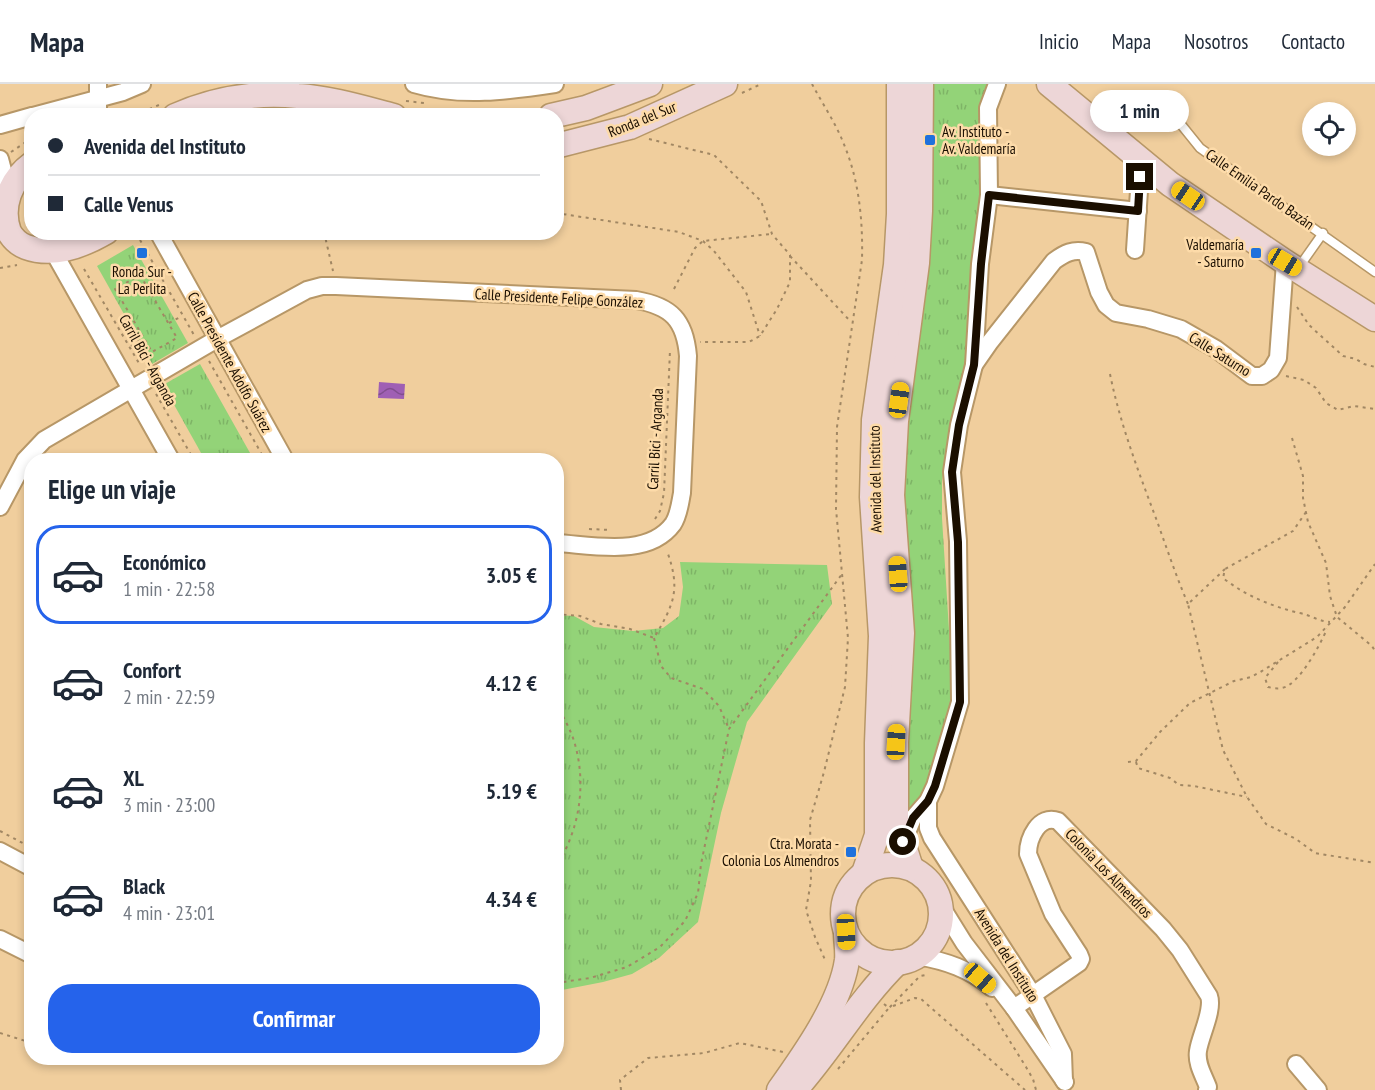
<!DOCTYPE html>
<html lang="es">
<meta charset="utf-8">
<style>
:root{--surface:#fff;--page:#f2f2f3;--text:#1f2937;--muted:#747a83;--line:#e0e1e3;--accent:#2563eb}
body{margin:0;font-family:"PT Sans Narrow",sans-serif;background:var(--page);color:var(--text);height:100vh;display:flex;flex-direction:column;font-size:22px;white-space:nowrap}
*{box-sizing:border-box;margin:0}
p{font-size:20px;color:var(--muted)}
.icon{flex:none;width:33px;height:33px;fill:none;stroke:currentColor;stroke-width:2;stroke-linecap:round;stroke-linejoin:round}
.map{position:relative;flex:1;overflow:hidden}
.sheet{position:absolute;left:24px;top:369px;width:540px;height:612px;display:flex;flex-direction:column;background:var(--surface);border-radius:24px;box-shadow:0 3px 9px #0003}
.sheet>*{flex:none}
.hud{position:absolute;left:24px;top:24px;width:540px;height:132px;border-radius:24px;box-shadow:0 3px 9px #0003;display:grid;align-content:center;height:132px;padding:0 24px;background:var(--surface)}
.controls{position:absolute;left:1302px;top:18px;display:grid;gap:12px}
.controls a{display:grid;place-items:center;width:54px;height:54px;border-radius:50%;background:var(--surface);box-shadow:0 3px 9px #0003;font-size:30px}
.end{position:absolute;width:27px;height:27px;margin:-14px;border:8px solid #1a0e00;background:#fff;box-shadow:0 0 0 3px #fff}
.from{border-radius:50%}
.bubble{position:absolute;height:42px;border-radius:21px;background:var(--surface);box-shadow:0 3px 9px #0003;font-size:20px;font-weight:700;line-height:42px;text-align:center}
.car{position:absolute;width:18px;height:36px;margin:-18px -9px;border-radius:8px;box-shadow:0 0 4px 2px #0007;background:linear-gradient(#f5c518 24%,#345 0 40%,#f5c518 0 76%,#345 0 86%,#f5c518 0)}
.hud b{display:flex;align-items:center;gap:21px;height:57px;font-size:22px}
.hud b+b{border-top:2px solid var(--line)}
.hud i{width:15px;height:15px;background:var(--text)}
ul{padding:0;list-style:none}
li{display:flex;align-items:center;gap:18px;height:99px;margin:0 12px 9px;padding:0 12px;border:3px solid transparent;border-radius:24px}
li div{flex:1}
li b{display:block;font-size:22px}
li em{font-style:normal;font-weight:700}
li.on{border-color:var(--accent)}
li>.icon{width:54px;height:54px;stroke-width:1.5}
h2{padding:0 24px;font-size:27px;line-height:72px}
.action{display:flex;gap:12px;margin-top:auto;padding:12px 24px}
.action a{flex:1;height:69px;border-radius:24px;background:var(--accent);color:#fff;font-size:24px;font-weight:700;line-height:69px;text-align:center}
header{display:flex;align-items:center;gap:36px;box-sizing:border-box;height:84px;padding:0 30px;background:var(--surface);border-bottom:2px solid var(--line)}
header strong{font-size:28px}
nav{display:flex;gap:33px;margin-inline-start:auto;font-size:21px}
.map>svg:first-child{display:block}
</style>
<header>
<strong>Mapa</strong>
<nav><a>Inicio</a><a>Mapa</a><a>Nosotros</a><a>Contacto</a></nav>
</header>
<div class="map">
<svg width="1375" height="1006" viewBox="0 0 1375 1006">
<defs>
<pattern id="park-tufts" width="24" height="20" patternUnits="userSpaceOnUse" patternTransform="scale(1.5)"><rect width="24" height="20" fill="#93d378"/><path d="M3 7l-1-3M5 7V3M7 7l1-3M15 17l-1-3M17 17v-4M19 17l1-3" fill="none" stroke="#7eb466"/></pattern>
<pattern id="water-waves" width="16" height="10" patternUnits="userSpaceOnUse" patternTransform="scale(1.5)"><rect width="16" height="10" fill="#9f5fb4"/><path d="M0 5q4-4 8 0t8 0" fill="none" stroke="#814d90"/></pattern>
</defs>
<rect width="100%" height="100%" fill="#f0ce9d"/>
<g fill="url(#park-tufts)">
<polygon points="928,0 990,0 967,280 947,366 942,397 942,434 952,594 950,624 929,701 908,733 900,435"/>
<polygon points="133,161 188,259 152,280 97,182"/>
<polygon points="200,280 254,376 205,376 163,301"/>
<polygon points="680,478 827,481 832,520 747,638 721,729 698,838 659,874 632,890 603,898 557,907 557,531 574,532 594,543 633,547 663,544 679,532 683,503"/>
</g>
<polygon fill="url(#water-waves)" points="379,298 405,300 404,315 378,314"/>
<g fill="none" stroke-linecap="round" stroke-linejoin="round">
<defs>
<g id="lane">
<polyline points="1175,33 1200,64 1375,188"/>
<polyline points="1299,183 1323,149"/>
</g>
<g id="street">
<polyline points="98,0 98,32"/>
<path d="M414,0c47,14 94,7 141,0"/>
<polyline points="33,32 123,8 142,0"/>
<polyline points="0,41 32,32"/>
<polyline points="0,75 8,105"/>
<polyline points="989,111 1138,127"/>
<polyline points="158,148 285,376"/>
<polyline points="1135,166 1141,77"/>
<polyline points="53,167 171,376"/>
<path d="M974,281l16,-23 64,-81c11,-8 19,-12 32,-9l13,40 7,13 10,8 32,6 33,10 35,20 36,27h10l9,-6 7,-12 7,-96"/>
<path d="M0,423l25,-47 19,-20 173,-101 90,-49 15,-4h14l300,14c35,6 49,20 52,56l-6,137c-2,10 -3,22 -9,31 -25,34 -80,21 -117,19"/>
<polyline points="928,717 928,744 932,754 1033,911 1063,970 1064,997"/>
<polyline points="903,758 913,734 928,717 935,702 960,618 958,457 952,388 959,341 974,281 980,180 989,111 988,24 997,0"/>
<polyline points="0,767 32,784"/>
<polyline points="941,822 964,859 1014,924 1065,998"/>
<polyline points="0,855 32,871"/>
<path d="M917,872c29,5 53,13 75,32"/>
<path d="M1014,924l65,-45 2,-4 -2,-5 -26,-40 -25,-60c0,-16 11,-40 30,-33l105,108 17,21 29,46c5,14 -9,40 -11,55 -2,13 6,25 10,36l-1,3"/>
<polyline points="1296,980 1318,1006"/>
</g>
<g id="secondary">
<polyline points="1049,0 1170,100 1285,178 1375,235"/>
<path d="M175,32c38,-17 81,-24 123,-20 32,2 65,12 96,20"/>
<polyline points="551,32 586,24 650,0"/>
<polyline points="556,62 630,43 725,0"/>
<path d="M32,80c-22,16 -32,43 -23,68 4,7 9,12 17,15 27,10 56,-1 80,-15"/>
<circle cx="892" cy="830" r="49"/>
<polyline points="911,784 896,737 896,658 902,549 892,411 896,337 917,179 920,127 921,0"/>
<polyline points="864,789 877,751 877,659 881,552 872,413 874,336 896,181 899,130 899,0"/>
<path d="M779,1006c25,-35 62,-87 68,-130 1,-9 -1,-19 -1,-28"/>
<path d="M795,1006c37,-41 63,-89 103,-128"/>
</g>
</defs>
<use href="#lane" stroke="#b79767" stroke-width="11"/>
<use href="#street" stroke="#b79767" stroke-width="20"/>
<use href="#secondary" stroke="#b79767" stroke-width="27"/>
<g stroke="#a18763" stroke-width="2" stroke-dasharray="3 4.5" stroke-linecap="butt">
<path d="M812,0c10,19 23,38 31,58 16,37 20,78 19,118l-25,167 -1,82 12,129 -3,49 -21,85 -14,48 1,61 -5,29 9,27 11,25"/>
<polyline points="742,9 761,0"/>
<polyline points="406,17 424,19"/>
<polyline points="498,24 498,32"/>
<polyline points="113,29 135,31 159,21"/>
<polyline points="649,55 714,71 761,117 772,150 790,171 790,198 777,225 760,252 749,258 700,258"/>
<polyline points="11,68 32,54"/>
<polyline points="556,129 679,148 703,157 714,167 746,208 760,252"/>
<polyline points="324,148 333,187"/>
<polyline points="124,155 128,152 137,152 140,156 145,153"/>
<polyline points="140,156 194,251"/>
<polyline points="790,172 851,238"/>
<polyline points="0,184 17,181"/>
<polyline points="84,185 140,281"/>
<polygon points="140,191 177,254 152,268 115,205"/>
<polyline points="674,205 695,164 703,157 772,150"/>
<polyline points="1297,223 1309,241 1343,272 1356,275 1364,280 1375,283"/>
<polyline points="169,239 182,232"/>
<polyline points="131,262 143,254"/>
<polyline points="209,277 265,376"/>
<path d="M1110,290c10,50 29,99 47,147 10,28 19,55 31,83"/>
<polyline points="1286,292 1304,296 1316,304 1326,319 1338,326 1354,322 1375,325"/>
<polyline points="156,310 194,376"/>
<polyline points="1292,354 1303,392 1303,414 1308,438 1326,479 1330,512 1337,533 1372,562 1375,567"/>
<path d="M1306,428l-13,19 -68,38 -2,9c23,18 48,28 76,35 12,2 18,8 31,9"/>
<polyline points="655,435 660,427 664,409 670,266"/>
<polyline points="589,445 611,446"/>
<polyline points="1225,485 1188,520 1223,666 1247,713 1266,740 1296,755 1315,769 1375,779"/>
<path d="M556,530l24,2 21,8 29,5 24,9c20,-34 27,-48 13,-87"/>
<polyline points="654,554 661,582 671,594 703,605 719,622 729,645"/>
<path d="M1278,578l-13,16 3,9c4,1 9,2 14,1 17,-3 38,-43 45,-59"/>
<path d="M556,619c6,12 14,25 18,38 13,42 6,88 -18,126"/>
<polyline points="1128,678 1136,677 1160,648 1190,619 1234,597 1251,593 1262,587 1317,553 1345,523 1375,480"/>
<polyline points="1136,678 1138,684 1170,694 1179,701 1194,702 1247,713"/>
<polyline points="0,747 32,764"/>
<polyline points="556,899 590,894 627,883 660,863 685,837 698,809 701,780 729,645 842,490"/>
<polyline points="986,919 1026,983 1033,995 1036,1006"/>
<polyline points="884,920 889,924 920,892 926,891"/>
<polyline points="893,922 915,914 921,915 1025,1006"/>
<polyline points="0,949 32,959"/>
<polyline points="838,985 888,925"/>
<polyline points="621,1006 620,996 648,974 704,969 740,959 783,968"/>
</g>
<use href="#lane" stroke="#fff" stroke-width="8"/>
<use href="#street" stroke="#fff" stroke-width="16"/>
<use href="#secondary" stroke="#edd6d7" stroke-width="24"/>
</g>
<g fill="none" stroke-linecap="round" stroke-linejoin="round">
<polyline stroke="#1a0e00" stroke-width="8" points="903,758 913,734 928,717 935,702 960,618 958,458 952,388 959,341 974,281 981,180 989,111 1138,127 1140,93"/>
</g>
<g fill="#1f71dc" stroke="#fddba9" stroke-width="2">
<rect x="924" y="50" width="12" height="12" rx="3"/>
<rect x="136" y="163" width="12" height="12" rx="3"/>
<rect x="1250" y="163" width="12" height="12" rx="3"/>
<rect x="845" y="762" width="12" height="12" rx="3"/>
</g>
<g text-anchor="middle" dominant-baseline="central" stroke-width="5" stroke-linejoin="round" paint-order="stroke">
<g font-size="15" fill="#1a0e00" stroke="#fddba9">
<text transform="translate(642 35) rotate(-22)">Ronda del Sur</text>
<text transform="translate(1260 105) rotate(35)">Calle Emilia Pardo Bazán</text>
<text transform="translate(559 214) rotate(3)">Calle Presidente Felipe González</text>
<text transform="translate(1220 270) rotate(32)">Calle Saturno</text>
<text transform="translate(148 276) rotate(61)">Carril Bici - Arganda</text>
<text transform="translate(230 278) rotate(61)">Calle Presidente Adolfo Suárez</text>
<text transform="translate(655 355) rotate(-87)">Carril Bici - Arganda</text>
<text transform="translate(875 395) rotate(-91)">Avenida del Instituto</text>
<text transform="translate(1109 789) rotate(46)">Colonia Los Almendros</text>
<text transform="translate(1007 871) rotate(58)">Avenida del Instituto</text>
</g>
<g font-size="15" fill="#1a0e00" stroke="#fddba9" text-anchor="end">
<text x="942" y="47" text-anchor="start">Av. Instituto -<tspan x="942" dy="17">Av. Valdemaría</tspan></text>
<text x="1244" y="160">Valdemaría<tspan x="1244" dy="17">- Saturno</tspan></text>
<text x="142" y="187" text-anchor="middle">Ronda Sur -<tspan x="142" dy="17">La Perlita</tspan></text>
<text x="839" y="759">Ctra. Morata -<tspan x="839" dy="17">Colonia Los Almendros</tspan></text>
</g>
</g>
</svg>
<div class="controls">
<a><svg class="icon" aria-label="locate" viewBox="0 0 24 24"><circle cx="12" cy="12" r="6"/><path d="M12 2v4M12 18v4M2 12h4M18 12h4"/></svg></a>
</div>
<i class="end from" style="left:903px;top:758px"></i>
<i class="end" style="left:1140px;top:93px"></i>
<div class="bubble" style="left:1090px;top:6px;width:99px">1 min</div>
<i class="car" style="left:1188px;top:112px;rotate:304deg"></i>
<i class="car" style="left:1285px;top:178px;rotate:121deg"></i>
<i class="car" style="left:899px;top:316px;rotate:8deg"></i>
<i class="car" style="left:898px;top:490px;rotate:356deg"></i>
<i class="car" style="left:896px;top:658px;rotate:3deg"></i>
<i class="car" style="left:846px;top:848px;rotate:177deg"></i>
<i class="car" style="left:980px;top:894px;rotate:131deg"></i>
<div class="hud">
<b><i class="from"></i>Avenida del Instituto</b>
<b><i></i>Calle Venus</b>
</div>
<section class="sheet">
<h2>Elige un viaje</h2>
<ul>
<li class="on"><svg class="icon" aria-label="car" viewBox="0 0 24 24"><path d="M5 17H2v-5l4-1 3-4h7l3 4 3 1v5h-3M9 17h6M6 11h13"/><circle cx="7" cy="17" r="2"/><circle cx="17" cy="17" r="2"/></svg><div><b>Económico</b><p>1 min · 22:58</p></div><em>3.05 €</em></li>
<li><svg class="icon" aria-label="car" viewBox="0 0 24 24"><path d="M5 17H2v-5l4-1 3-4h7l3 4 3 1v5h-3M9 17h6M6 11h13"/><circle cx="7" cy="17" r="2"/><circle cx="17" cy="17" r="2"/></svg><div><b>Confort</b><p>2 min · 22:59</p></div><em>4.12 €</em></li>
<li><svg class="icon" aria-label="car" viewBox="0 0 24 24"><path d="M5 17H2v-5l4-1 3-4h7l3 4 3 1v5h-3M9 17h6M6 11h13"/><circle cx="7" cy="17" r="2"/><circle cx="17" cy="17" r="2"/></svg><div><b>XL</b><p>3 min · 23:00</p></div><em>5.19 €</em></li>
<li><svg class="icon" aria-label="car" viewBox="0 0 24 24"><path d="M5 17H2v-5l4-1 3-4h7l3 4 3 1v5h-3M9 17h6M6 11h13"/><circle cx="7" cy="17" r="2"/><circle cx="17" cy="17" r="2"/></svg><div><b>Black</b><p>4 min · 23:01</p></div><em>4.34 €</em></li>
</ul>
<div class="action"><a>Confirmar</a></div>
</section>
</div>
